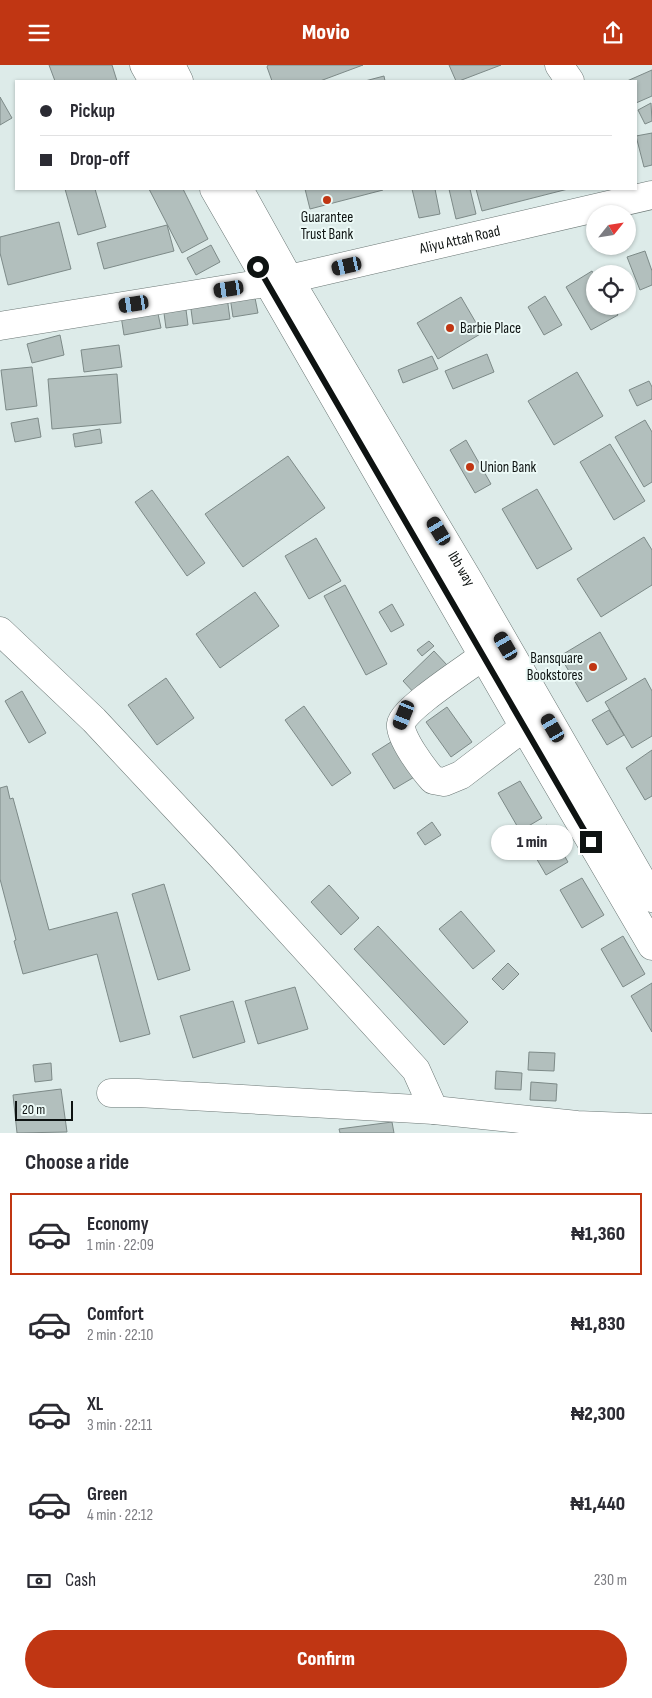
<!DOCTYPE html>
<meta charset="utf-8">
<style>
:root{--surface:#fff;--page:#f7f7f7;--text:#2b2b33;--muted:#7c7c81;--line:#e1e1e2;--accent:#c03613}
body{margin:0;font-family:"Sofia Sans Condensed",sans-serif;background:var(--page);color:var(--text);height:100vh;display:flex;flex-direction:column;font-size:19px;white-space:nowrap}
*{box-sizing:border-box;margin:0}
p{font-size:16px;color:var(--muted)}
.icon{flex:none;width:28px;height:28px;fill:none;stroke:currentColor;stroke-width:2;stroke-linecap:round;stroke-linejoin:round}
.map{position:relative;height:1068px;overflow:hidden}
.sheet{display:flex;flex-direction:column;background:var(--surface);flex:1}
.sheet>*{flex:none}
.top-card{position:absolute;left:15px;top:15px;width:622px;height:110px;border-radius:0px;box-shadow:0 1px 4px #0004;display:grid;align-content:center;height:110px;padding:0 25px;background:var(--surface)}
.needle{width:32px;rotate:60deg}
.buttons{position:absolute;left:586px;top:140px;display:grid;gap:10px}
.buttons a{display:grid;place-items:center;width:50px;height:50px;border-radius:50%;background:var(--surface);box-shadow:0 1px 4px #0004;font-size:25px}
.scale{position:absolute;left:15px;bottom:12px;width:58px;box-sizing:border-box;padding-left:5px;border:2px solid #0e1312;border-top:0;font-size:14px;line-height:18px;white-space:nowrap;color:#0e1312;-webkit-text-stroke:4px #ebf9f6;paint-order:stroke}
.end{position:absolute;width:22px;height:22px;margin:-11px;border:6px solid #0e1312;background:#fff;box-shadow:0 0 0 2px #fff}
.from{border-radius:50%}
.bubble{position:absolute;height:35px;border-radius:18px;background:var(--surface);box-shadow:0 1px 4px #0004;font-size:16px;font-weight:800;line-height:35px;text-align:center}
.car{position:absolute;width:15px;height:30px;margin:-15px -8px;border-radius:6px;box-shadow:0 0 4px 1px #0007;background:linear-gradient(#222 24%,#8ab4d8 0 40%,#222 0 76%,#8ab4d8 0 86%,#222 0)}
.top-card b{display:flex;align-items:center;gap:18px;height:48px;font-size:19px}
.top-card b+b{border-top:1px solid var(--line)}
.top-card i{width:12px;height:12px;background:var(--text)}
ul{padding:0;list-style:none}
li{display:flex;align-items:center;gap:15px;height:82px;margin:0 10px 8px;padding:0 15px;border:2px solid transparent;border-radius:0px}
li div{flex:1}
li b{display:block;font-size:19px}
li em{font-style:normal;font-weight:800}
li.current{border-color:var(--accent)}
li>.icon{width:45px;height:45px;stroke-width:1.5}
h2{padding:0 25px;font-size:22px;line-height:60px}
.pay{display:flex;align-items:center;gap:12px;height:55px;padding:0 25px;font-size:19px}
.pay p{margin-inline-start:auto}
.button{display:flex;gap:10px;margin-top:auto;padding:10px 25px}
.button a{flex:1;height:58px;border-radius:30px;background:var(--accent);color:#fff;font-size:20px;font-weight:800;line-height:58px;text-align:center}
header{display:flex;justify-content:space-between;align-items:center;height:65px;padding:0 25px;background:var(--accent);color:#fff;font-size:22px;font-weight:800}
.map>svg:first-child{display:block}
</style>
<header><svg class="icon" aria-label="menu" viewBox="0 0 24 24"><path d="M4 6h16M4 12h16M4 18h16"/></svg>Movio<svg class="icon" aria-label="share" viewBox="0 0 24 24"><path d="M12 15V3M7 8l5-5 5 5M5 13v7h14v-7"/></svg></header>
<div class="map">
<svg width="652" height="1068" viewBox="0 0 652 1068">
<rect width="100%" height="100%" fill="#ddebe9"/>
<g fill="#b2bfbd" stroke="#7d8a88">
<polygon points="49,0 112,0 117,16 55,16"/>
<polygon points="268,0 363,0 320,16 272,16 267,2"/>
<polygon points="449,0 501,0 459,16 456,16"/>
<polygon points="652,5 652,31 636,38 636,16 627,16"/>
<polygon points="384,11 385,16 365,16"/>
<polygon points="0,32 12,53 0,60"/>
<polygon points="651,38 652,56 645,59 638,45"/>
<polygon points="652,68 652,100 644,102 636,71"/>
<polygon points="65,124 95,124 106,162 78,170"/>
<polygon points="149,124 183,124 208,174 182,188"/>
<polygon points="305,124 383,124 383,125 310,144"/>
<polygon points="412,124 435,124 440,149 419,153"/>
<polygon points="449,124 470,124 476,149 456,154"/>
<polygon points="476,124 568,124 482,146"/>
<polygon points="59,157 71,204 8,220 0,188 0,172"/>
<polygon points="167,160 174,186 104,204 97,178"/>
<polygon points="211,180 220,197 196,210 187,193"/>
<polygon points="645,186 652,206 652,220 640,225 627,192"/>
<polygon points="592,206 595,212 595,241 613,241 618,250 591,265 566,222"/>
<polygon points="254,228 258,248 233,252 230,232"/>
<polygon points="545,231 562,260 544,270 528,242"/>
<polygon points="227,232 230,254 193,259 190,237"/>
<polygon points="461,232 482,268 438,294 417,258"/>
<polygon points="185,237 188,260 166,263 163,241"/>
<polygon points="157,244 161,263 124,270 121,251"/>
<polygon points="60,270 64,290 32,298 27,279"/>
<polygon points="119,280 122,302 84,307 81,285"/>
<polygon points="487,289 494,307 453,324 445,306"/>
<polygon points="432,291 438,304 403,318 398,305"/>
<polygon points="32,302 37,341 6,345 1,305"/>
<polygon points="577,307 603,351 554,380 528,336"/>
<polygon points="117,309 121,358 52,364 48,314"/>
<polygon points="649,316 652,322 652,334 637,341 629,325"/>
<polygon points="38,353 41,372 15,377 11,358"/>
<polygon points="645,355 652,367 652,417 644,422 615,372"/>
<polygon points="100,364 102,378 75,382 73,369"/>
<polygon points="466,375 491,419 475,428 450,385"/>
<polygon points="610,379 645,436 614,455 580,397"/>
<polygon points="288,391 325,443 243,502 205,449"/>
<polygon points="537,424 572,484 537,504 502,444"/>
<polygon points="152,425 205,498 187,511 135,437"/>
<polygon points="644,472 652,485 652,520 601,552 577,514"/>
<polygon points="316,473 341,516 309,534 285,491"/>
<polygon points="345,520 387,599 366,610 324,531"/>
<polygon points="255,527 279,561 220,603 196,569"/>
<polygon points="392,539 404,560 391,567 379,547"/>
<polygon points="600,567 627,614 587,637 560,591"/>
<polygon points="429,576 434,581 422,591 417,585"/>
<polygon points="434,586 447,600 416,630 403,616"/>
<polygon points="166,613 194,653 157,680 128,640"/>
<polygon points="645,613 652,626 652,671 632,683 605,637"/>
<polygon points="22,626 46,668 29,678 5,636"/>
<polygon points="304,641 351,708 332,721 285,655"/>
<polygon points="447,642 472,677 451,692 426,657"/>
<polygon points="609,645 624,670 607,680 592,655"/>
<polygon points="394,675 416,711 394,724 372,689"/>
<polygon points="652,685 652,731 645,735 626,703"/>
<polygon points="520,716 542,753 520,766 498,728"/>
<polygon points="7,721 10,734 13,733 49,865 117,847 150,969 120,977 97,889 23,909 14,876 16,875 0,814 0,723"/>
<polygon points="432,757 441,770 425,780 417,768"/>
<polygon points="547,760 568,797 546,810 524,772"/>
<polygon points="582,813 604,850 582,863 560,825"/>
<polygon points="164,819 190,905 158,915 132,829"/>
<polygon points="329,820 359,853 341,870 311,837"/>
<polygon points="461,846 495,886 473,904 439,864"/>
<polygon points="378,861 468,957 444,980 354,884"/>
<polygon points="623,871 645,909 623,922 601,884"/>
<polygon points="508,898 519,909 503,925 492,914"/>
<polygon points="652,918 652,967 631,931"/>
<polygon points="295,922 308,964 258,979 245,936"/>
<polygon points="233,936 245,977 193,993 180,951"/>
<polygon points="529,987 555,988 554,1006 528,1005"/>
<polygon points="51,998 52,1015 35,1017 33,1000"/>
<polygon points="496,1006 522,1008 521,1025 495,1024"/>
<polygon points="531,1017 557,1019 556,1036 530,1035"/>
<polygon points="61,1024 67,1067 17,1068 13,1030"/>
<polygon points="392,1057 394,1068 340,1068 339,1064"/>
</g>
<g fill="none" stroke-linecap="round" stroke-linejoin="round">
<defs>
<g id="minor">
<polyline points="559,0 570,16"/>
<path id="s1" d="M0,261l289,-47 363,-84"/>
<polyline points="0,566 94,655 221,791 416,1005 434,1045"/>
<path d="M483,591c-14,11 -80,53 -82,68 -2,13 23,46 32,56l11,2 17,-7 63,-48"/>
<polyline points="111,1028 138,1028 434,1045 577,1060 652,1063"/>
</g>
<g id="highway">
<polyline points="144,0 153,16"/>
<polyline points="171,0 179,16"/>
<polyline points="214,124 524,662 652,881"/>
<path id="s2" d="M239,124l50,90 180,302 183,317"/>
</g>
</defs>
<use href="#minor" stroke="#6b7775" stroke-width="29"/>
<use href="#highway" stroke="#6b7775" stroke-width="29"/>
<use href="#minor" stroke="#fff" stroke-width="28"/>
<use href="#highway" stroke="#fff" stroke-width="28"/>
</g>
<g fill="none" stroke-linecap="round" stroke-linejoin="round">
<polyline stroke="#0e1312" stroke-width="6" points="258,202 591,777"/>
</g>
<g fill="#c03613" stroke="#ebf9f6" stroke-width="2">
<circle cx="327" cy="135" r="5"/>
<circle cx="450" cy="263" r="5"/>
<circle cx="470" cy="402" r="5"/>
<circle cx="593" cy="602" r="5"/>
</g>
<g text-anchor="middle" dominant-baseline="central" stroke-width="4" stroke-linejoin="round" paint-order="stroke">
<g font-size="15" fill="#0e1312" stroke="#ebf9f6" text-anchor="start">
<text x="327" y="152" text-anchor="middle">Guarantee<tspan x="327" dy="17">Trust Bank</tspan></text>
<text x="460" y="263">Barbie Place</text>
<text x="480" y="402">Union Bank</text>
<text x="583" y="593" text-anchor="end">Bansquare<tspan x="583" dy="17">Bookstores</tspan></text>
</g>
<g font-size="15" fill="#0e1312" stroke="#ebf9f6">
<text stroke="none"><textPath href="#s1" startOffset="468">Aliyu Attah Road</textPath></text>
<text stroke="none"><textPath href="#s2" startOffset="440">Ibb way</textPath></text>
</g>
</g>
</svg>
<div class="buttons">
<a><svg class="needle" viewBox="-14 -14 28 28"><path d="M0-13l5 13h-10z" fill="#e53935"/><path d="M0 13l5-13h-10z" fill="#7c7c81"/></svg></a>
<a><svg class="icon" aria-label="locate" viewBox="0 0 24 24"><circle cx="12" cy="12" r="6"/><path d="M12 2v4M12 18v4M2 12h4M18 12h4"/></svg></a>
</div>
<div class="scale">20 m</div>
<i class="end from" style="left:258px;top:202px"></i>
<i class="end" style="left:591px;top:777px"></i>
<div class="bubble" style="left:491px;top:760px;width:82px">1 min</div>
<i class="car" style="left:347px;top:201px;rotate:257deg"></i>
<i class="car" style="left:229px;top:224px;rotate:261deg"></i>
<i class="car" style="left:134px;top:239px;rotate:261deg"></i>
<i class="car" style="left:439px;top:466px;rotate:329deg"></i>
<i class="car" style="left:506px;top:581px;rotate:330deg"></i>
<i class="car" style="left:404px;top:650px;rotate:202deg"></i>
<i class="car" style="left:553px;top:663px;rotate:330deg"></i>
<div class="top-card">
<b><i class="from"></i>Pickup</b>
<b><i></i>Drop-off</b>
</div>
</div>
<section class="sheet">
<h2>Choose a ride</h2>
<ul>
<li class="current"><svg class="icon" aria-label="car" viewBox="0 0 24 24"><path d="M5 17H2v-5l4-1 3-4h7l3 4 3 1v5h-3M9 17h6M6 11h13"/><circle cx="7" cy="17" r="2"/><circle cx="17" cy="17" r="2"/></svg><div><b>Economy</b><p>1 min · 22:09</p></div><em>₦1,360</em></li>
<li><svg class="icon" aria-label="car" viewBox="0 0 24 24"><path d="M5 17H2v-5l4-1 3-4h7l3 4 3 1v5h-3M9 17h6M6 11h13"/><circle cx="7" cy="17" r="2"/><circle cx="17" cy="17" r="2"/></svg><div><b>Comfort</b><p>2 min · 22:10</p></div><em>₦1,830</em></li>
<li><svg class="icon" aria-label="car" viewBox="0 0 24 24"><path d="M5 17H2v-5l4-1 3-4h7l3 4 3 1v5h-3M9 17h6M6 11h13"/><circle cx="7" cy="17" r="2"/><circle cx="17" cy="17" r="2"/></svg><div><b>XL</b><p>3 min · 22:11</p></div><em>₦2,300</em></li>
<li><svg class="icon" aria-label="car" viewBox="0 0 24 24"><path d="M5 17H2v-5l4-1 3-4h7l3 4 3 1v5h-3M9 17h6M6 11h13"/><circle cx="7" cy="17" r="2"/><circle cx="17" cy="17" r="2"/></svg><div><b>Green</b><p>4 min · 22:12</p></div><em>₦1,440</em></li>
</ul>
<div class="pay"><svg class="icon" aria-label="cash" viewBox="0 0 24 24"><path d="M3 7h18v10H3z"/><circle cx="12" cy="12" r="2"/></svg>Cash<p>230 m</p></div>
<div class="button"><a>Confirm</a></div>
</section>
